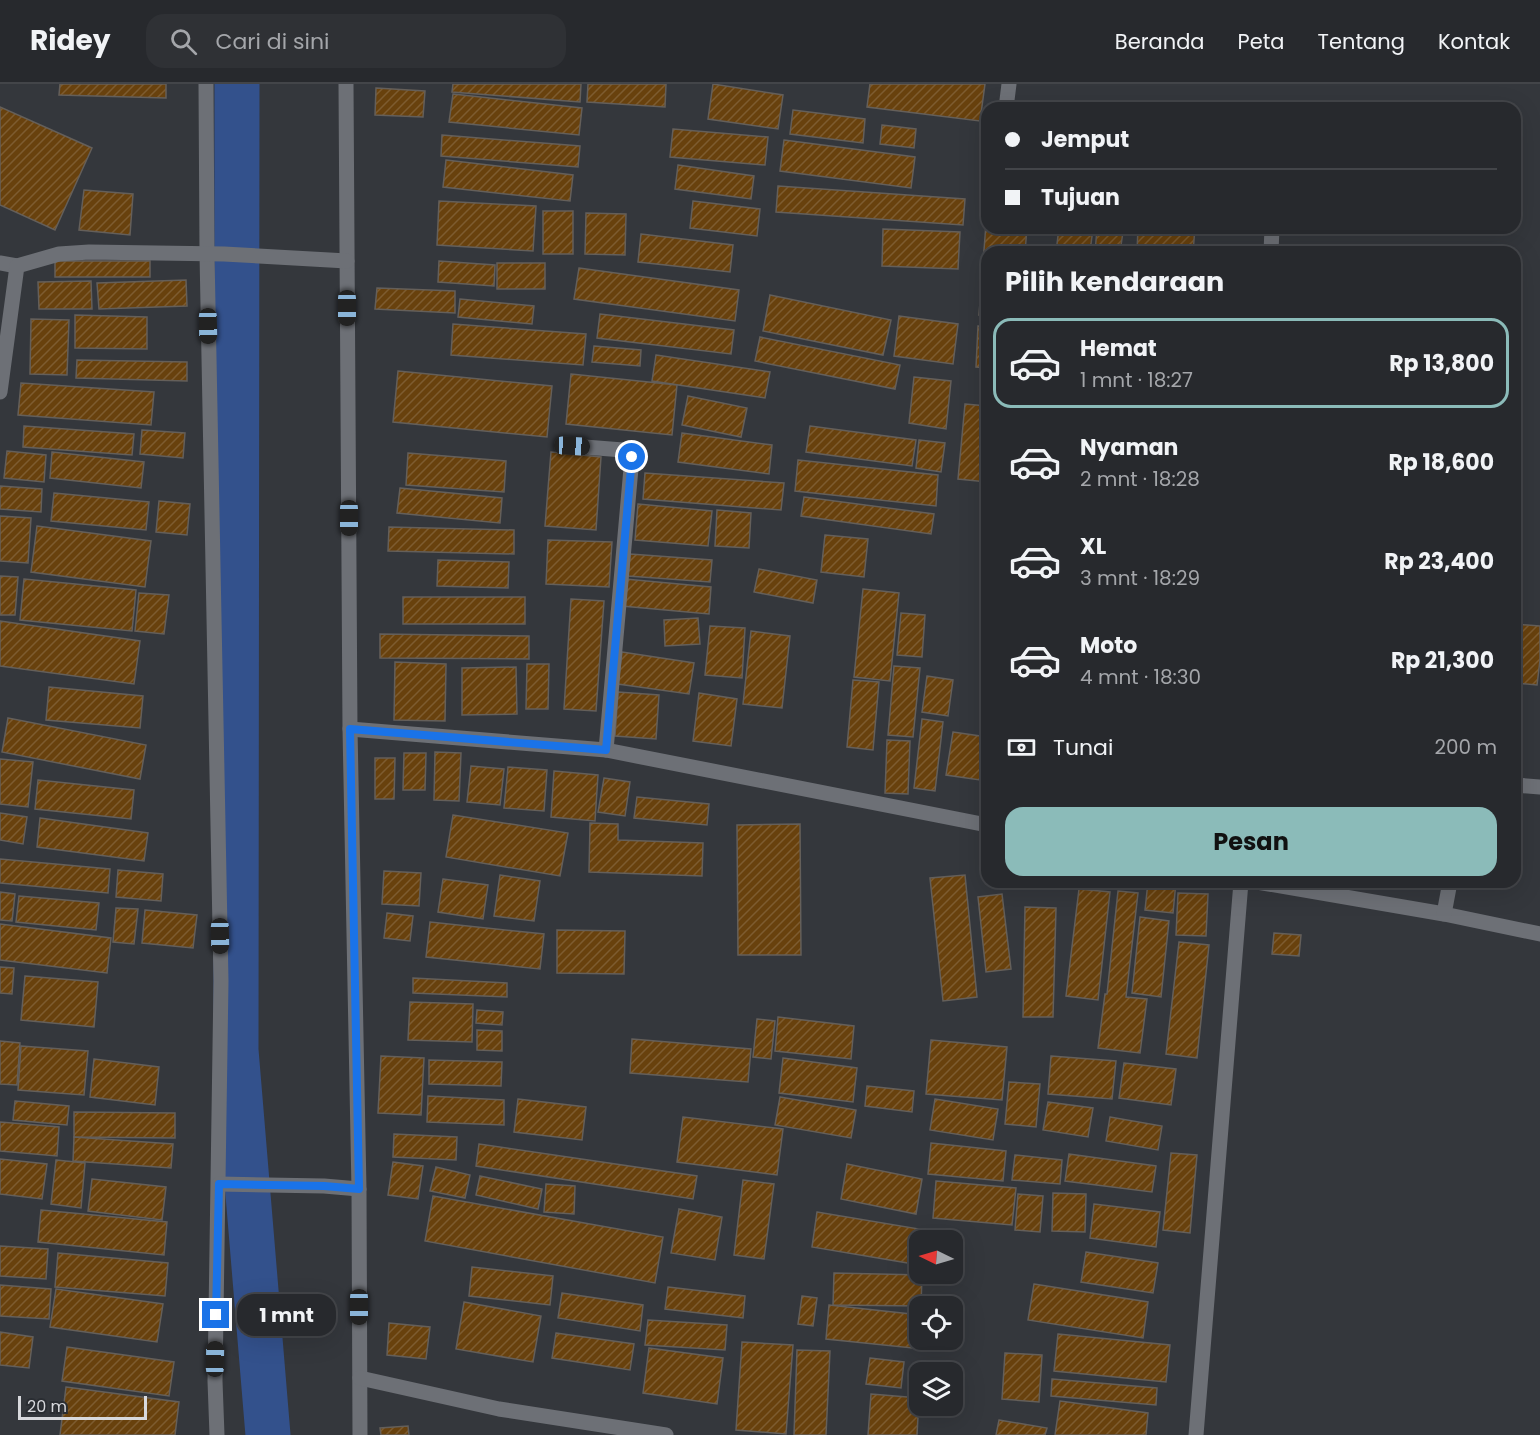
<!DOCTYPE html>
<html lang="id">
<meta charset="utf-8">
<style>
:root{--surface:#27292d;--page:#2f3135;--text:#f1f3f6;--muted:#a4a6aa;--line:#434549;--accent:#8bbbb9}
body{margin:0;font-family:Poppins,sans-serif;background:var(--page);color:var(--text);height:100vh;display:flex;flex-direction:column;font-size:22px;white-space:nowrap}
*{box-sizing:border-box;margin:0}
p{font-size:20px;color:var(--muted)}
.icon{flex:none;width:33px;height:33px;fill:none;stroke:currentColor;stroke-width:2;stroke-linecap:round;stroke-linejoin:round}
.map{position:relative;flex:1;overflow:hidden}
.panel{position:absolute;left:981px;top:162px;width:540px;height:642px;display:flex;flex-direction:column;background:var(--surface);border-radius:18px;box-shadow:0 6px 24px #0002,0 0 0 2px var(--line)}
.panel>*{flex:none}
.guide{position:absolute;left:981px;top:18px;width:540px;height:132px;border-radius:18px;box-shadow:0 6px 24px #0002,0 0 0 2px var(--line);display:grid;align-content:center;height:132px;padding:0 24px;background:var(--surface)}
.needle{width:39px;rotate:275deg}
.controls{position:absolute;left:909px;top:1146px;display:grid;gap:12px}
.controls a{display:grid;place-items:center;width:54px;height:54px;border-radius:12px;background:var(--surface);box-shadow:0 6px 24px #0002,0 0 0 2px var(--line);font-size:30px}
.scale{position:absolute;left:18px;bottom:15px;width:129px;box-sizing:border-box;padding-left:6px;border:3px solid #d8d9dd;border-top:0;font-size:16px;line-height:21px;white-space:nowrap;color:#d8d9dd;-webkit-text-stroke:4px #2a2d32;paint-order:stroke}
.end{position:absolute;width:27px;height:27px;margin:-14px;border:8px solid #1a73e8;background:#fff;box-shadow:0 0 0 3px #fff}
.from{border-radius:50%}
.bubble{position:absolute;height:42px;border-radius:18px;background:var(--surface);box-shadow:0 6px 24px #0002,0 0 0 2px var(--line);font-size:20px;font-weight:700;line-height:42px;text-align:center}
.car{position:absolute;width:18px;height:36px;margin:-18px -9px;border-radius:8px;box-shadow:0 0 4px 2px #0007;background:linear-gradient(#222 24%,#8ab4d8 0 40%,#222 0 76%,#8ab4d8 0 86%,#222 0)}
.guide b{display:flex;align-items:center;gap:21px;height:57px;font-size:22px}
.guide b+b{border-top:2px solid var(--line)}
.guide i{width:15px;height:15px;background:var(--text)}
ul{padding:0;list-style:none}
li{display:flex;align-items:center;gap:18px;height:90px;margin:0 12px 9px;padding:0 12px;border:3px solid transparent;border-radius:18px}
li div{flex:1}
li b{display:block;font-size:22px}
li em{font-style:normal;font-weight:700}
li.on{border-color:var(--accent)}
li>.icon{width:54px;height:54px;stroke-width:1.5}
h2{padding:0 24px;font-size:27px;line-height:72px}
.pay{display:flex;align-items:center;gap:15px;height:66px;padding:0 24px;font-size:22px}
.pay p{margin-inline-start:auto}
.action{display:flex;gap:12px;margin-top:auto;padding:12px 24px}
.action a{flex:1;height:69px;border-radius:18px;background:var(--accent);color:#111;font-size:24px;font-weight:700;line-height:69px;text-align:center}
header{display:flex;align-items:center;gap:36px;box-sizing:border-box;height:84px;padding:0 30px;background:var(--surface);border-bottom:2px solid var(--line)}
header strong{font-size:28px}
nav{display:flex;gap:33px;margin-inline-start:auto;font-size:21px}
.search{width:420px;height:54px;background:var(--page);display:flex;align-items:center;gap:15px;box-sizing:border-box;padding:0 21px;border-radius:18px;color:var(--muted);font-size:22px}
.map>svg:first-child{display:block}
</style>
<header>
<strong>Ridey</strong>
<div class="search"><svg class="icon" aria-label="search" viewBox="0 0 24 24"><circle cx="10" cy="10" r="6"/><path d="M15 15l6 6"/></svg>Cari di sini</div>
<nav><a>Beranda</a><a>Peta</a><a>Tentang</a><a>Kontak</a></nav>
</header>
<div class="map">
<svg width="1540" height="1351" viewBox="0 0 1540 1351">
<defs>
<pattern id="building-hatch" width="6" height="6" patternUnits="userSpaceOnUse" patternTransform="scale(1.5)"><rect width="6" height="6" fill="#68410d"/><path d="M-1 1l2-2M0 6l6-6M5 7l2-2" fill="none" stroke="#7d5c30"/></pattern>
</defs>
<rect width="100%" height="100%" fill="#34373c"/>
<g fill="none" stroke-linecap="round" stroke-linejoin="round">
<polyline stroke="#33518c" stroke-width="45" points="237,0 236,966 268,1351"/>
</g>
<g fill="url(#building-hatch)" stroke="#645f5a" stroke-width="1.5">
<polygon points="60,0 166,0 166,14 59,11"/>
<polygon points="453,0 581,0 580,18 452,8"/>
<polygon points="588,0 666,0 665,23 587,18"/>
<polygon points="713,0 783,11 778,45 708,35"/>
<polygon points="870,0 985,0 980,37 867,23"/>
<polygon points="376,4 425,7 423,33 375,31"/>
<polygon points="453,10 582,24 579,51 449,38"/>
<polygon points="0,23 92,64 55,146 0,121"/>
<polygon points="793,26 865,35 863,59 790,50"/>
<polygon points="882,41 916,45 914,64 880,60"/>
<polygon points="673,45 768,53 765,81 670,73"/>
<polygon points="442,51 580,62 578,83 441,72"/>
<polygon points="784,56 915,73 911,104 780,87"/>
<polygon points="446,76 573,91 570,117 443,103"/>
<polygon points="678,81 754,92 751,115 675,105"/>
<polygon points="778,102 965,115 963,141 776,128"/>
<polygon points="84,106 133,110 130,151 79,146"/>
<polygon points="439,117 536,122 533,167 437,161"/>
<polygon points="693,117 760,125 757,152 690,144"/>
<rect x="543" y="127" width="30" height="43"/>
<polygon points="987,127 987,144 1027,144 1025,168 987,168 987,232 979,231"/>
<polygon points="586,129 626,130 625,171 585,170"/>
<polygon points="1059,144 1093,144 1090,168 1056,168"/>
<polygon points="1138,144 1195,144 1193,168 1137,168"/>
<polygon points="883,145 960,148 958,185 882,182"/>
<polygon points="1097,145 1123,148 1120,168 1095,168"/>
<polygon points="641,150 733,161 730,188 638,178"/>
<rect x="55" y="177" width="95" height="16"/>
<polygon points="439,177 495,181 494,202 438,198"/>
<rect x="497" y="179" width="48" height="26"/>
<polygon points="579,184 739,206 735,237 574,215"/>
<polygon points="186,196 187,222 99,225 97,199"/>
<polygon points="91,197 92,225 39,225 38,198"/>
<polygon points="377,204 455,207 455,229 375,225"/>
<polygon points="770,211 891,236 883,271 763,247"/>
<polygon points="460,215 534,222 532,240 458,233"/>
<polygon points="600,230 734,246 731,270 597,254"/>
<polygon points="75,231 147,233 147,265 75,264"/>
<polygon points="899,232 958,240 953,280 894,272"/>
<polygon points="31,235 69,236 67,291 30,290"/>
<polygon points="453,240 586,250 583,281 451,271"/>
<polygon points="978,242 987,243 987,284 976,283"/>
<polygon points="760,253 900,281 895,305 755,277"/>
<polygon points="594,262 641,266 640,282 592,278"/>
<polygon points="656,271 770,288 765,314 652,297"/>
<polygon points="77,276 187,278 187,297 76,294"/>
<polygon points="398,287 552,302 547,353 393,338"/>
<polygon points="571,290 677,301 672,351 566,340"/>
<polygon points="914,293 951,297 946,345 909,339"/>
<polygon points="21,299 154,308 151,341 18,331"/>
<polygon points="688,312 747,324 741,353 682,341"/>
<polygon points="965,320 987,322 987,398 958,395"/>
<polygon points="24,342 134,350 132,371 23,363"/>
<polygon points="810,342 916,356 912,382 806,368"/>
<polygon points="142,346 185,349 183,374 140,370"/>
<polygon points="682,349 772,361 769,390 678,378"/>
<polygon points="919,356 945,359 941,388 916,384"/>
<polygon points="7,367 46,371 44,398 4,394"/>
<polygon points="52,368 144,378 141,404 50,394"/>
<polygon points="551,368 601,373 596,446 545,442"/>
<polygon points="408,369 506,377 504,408 406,401"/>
<polygon points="798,376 938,391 936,422 795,407"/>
<polygon points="645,389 784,399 781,426 643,415"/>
<polygon points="0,402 42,405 41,428 0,425"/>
<polygon points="400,404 502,414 500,439 397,429"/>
<polygon points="54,409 149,418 146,446 51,437"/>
<polygon points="804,413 934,430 931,450 801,432"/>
<polygon points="159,417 190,420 187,451 156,448"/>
<polygon points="638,420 712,427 708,462 635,456"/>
<polygon points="717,426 751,429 749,464 715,462"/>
<polygon points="0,432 31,434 28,479 0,477"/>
<polygon points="37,442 151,457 145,503 31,488"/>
<polygon points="389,443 514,446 514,470 388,467"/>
<polygon points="825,451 868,455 864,493 821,488"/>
<polygon points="548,456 612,458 609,503 546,500"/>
<polygon points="630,470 712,476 710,498 628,492"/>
<polygon points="438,476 509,478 508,504 437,502"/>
<polygon points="759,485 817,496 813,519 754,508"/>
<polygon points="0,492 18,493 15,531 0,531"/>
<polygon points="24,495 136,506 132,547 20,536"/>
<polygon points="625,495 711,503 709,530 622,522"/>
<polygon points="863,505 899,509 890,597 854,593"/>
<polygon points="139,509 169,511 164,550 135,547"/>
<rect x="403" y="513" width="122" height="27"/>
<polygon points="571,515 604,517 596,627 564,625"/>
<polygon points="901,529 925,531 922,573 897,571"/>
<polygon points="698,534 700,560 665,562 664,536"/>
<polygon points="0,537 140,557 134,600 0,582"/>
<polygon points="1515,540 1540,542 1540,576 1537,601 1515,599"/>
<polygon points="710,542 745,544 742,594 705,591"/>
<polygon points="751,547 790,552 782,624 743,620"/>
<polygon points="380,550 529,552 529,575 380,574"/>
<polygon points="622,568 694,579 689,610 618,600"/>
<polygon points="395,578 446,580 445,637 394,636"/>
<polygon points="527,580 549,580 548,625 526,625"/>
<polygon points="894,582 920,584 913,653 888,651"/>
<polygon points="516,583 517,630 462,631 462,584"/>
<polygon points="927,592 953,596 948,632 922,628"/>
<polygon points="853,596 879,598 873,666 847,663"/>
<polygon points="49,603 143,612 140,644 46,636"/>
<polygon points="618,608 659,611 656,655 615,652"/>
<polygon points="699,609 737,615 731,662 693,657"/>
<polygon points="8,634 146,661 140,695 2,668"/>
<polygon points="922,635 943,638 935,707 914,704"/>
<polygon points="953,648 987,653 987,697 946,691"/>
<polygon points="887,656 910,657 908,710 885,709"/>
<polygon points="435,668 461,669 459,717 434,716"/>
<polygon points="404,669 426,669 425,706 403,706"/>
<polygon points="375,674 395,674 394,715 375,715"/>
<polygon points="0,675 33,678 28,723 0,720"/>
<polygon points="471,682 504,685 500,721 467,718"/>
<polygon points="508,683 547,686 544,727 504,724"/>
<polygon points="554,687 598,691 595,737 551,733"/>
<polygon points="604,694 630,698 625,732 598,728"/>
<polygon points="38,696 134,706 131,735 35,725"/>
<polygon points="637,713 709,720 707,741 634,734"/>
<polygon points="0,729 27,733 23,760 0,756"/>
<polygon points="453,731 568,749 560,792 446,773"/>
<polygon points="40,734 148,749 144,777 37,763"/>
<polygon points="590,739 618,740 618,756 703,759 702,792 589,788"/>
<polygon points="800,740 801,871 738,871 737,741"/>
<polygon points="0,775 110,785 108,809 0,799"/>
<polygon points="118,786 163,790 161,817 116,813"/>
<polygon points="384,787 421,789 419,822 382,820"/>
<polygon points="500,791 540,797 534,837 494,832"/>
<polygon points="965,791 977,913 943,917 930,794"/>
<polygon points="443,795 488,801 483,835 438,828"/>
<polygon points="1148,798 1176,798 1173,829 1145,826"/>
<polygon points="1079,805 1110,808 1098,916 1066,912"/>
<polygon points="1118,807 1138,809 1126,913 1147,915 1140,969 1098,964 1105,910 1107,910"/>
<polygon points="0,808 15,810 12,837 0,836"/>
<polygon points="1178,809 1208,810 1206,852 1176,851"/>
<polygon points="1002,810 1011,885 986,888 978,813"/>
<polygon points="19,812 99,819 96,846 16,838"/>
<polygon points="1025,823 1056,824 1053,933 1023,933"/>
<polygon points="116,824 138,825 134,860 113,858"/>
<polygon points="145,826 197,831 193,864 142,859"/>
<polygon points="387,829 413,832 410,857 384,854"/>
<polygon points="1140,833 1169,837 1161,913 1132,909"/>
<polygon points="430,838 544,850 540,885 426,873"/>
<polygon points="0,840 111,854 107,889 0,876"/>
<polygon points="557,846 625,847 624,890 557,889"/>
<polygon points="1274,849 1301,851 1299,872 1272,870"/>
<polygon points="1179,858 1209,861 1197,974 1166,970"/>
<polygon points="0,883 14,884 12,910 0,909"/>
<polygon points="25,892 98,898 94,943 21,936"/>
<polygon points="413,894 507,899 507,913 413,909"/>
<polygon points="410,918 473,920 472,958 408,956"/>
<polygon points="477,926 503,928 502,941 476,939"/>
<polygon points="778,933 854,942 851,975 775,967"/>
<polygon points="757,935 775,937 771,975 753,973"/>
<polygon points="477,946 502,947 502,967 477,966"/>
<polygon points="632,955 751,965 748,998 630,989"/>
<polygon points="931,956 1007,963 1002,1016 926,1010"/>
<polygon points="0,957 20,959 17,1001 0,1000"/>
<polygon points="21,962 88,967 84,1011 18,1006"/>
<polygon points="381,972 424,974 421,1031 378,1029"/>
<polygon points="1051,972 1116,977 1112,1015 1048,1010"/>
<polygon points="783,974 857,984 853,1018 779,1009"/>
<polygon points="94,975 159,983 155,1021 90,1013"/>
<polygon points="429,976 502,978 501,1002 429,1000"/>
<polygon points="1124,979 1176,985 1171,1021 1119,1014"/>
<polygon points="1009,998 1040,1000 1036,1043 1005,1040"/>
<polygon points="867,1002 914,1007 912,1028 865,1022"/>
<polygon points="428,1012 504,1016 504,1041 427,1038"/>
<polygon points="780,1013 856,1026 851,1054 775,1041"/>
<polygon points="518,1015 586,1023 582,1056 514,1048"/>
<polygon points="935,1015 998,1025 993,1056 930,1046"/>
<polygon points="15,1017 69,1022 67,1041 13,1036"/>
<polygon points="1048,1018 1093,1024 1088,1053 1043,1046"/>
<polygon points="74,1028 175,1029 175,1054 74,1053"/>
<polygon points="683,1033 783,1045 777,1091 677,1078"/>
<polygon points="1110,1033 1162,1042 1158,1066 1106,1057"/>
<polygon points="0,1038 59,1043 57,1072 0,1067"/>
<polygon points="394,1050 457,1053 456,1076 393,1073"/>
<polygon points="74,1053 173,1060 171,1084 73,1077"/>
<polygon points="931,1059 1006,1067 1003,1097 928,1090"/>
<polygon points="479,1060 697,1092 693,1115 476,1082"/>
<polygon points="1171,1069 1197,1071 1190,1149 1163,1146"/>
<polygon points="1069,1070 1156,1082 1152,1108 1065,1097"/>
<polygon points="1015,1071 1062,1076 1060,1100 1012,1096"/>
<polygon points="0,1075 47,1080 42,1115 0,1110"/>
<polygon points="56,1076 85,1079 81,1124 51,1120"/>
<polygon points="393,1078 423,1082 418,1115 388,1111"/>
<polygon points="847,1080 922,1095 916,1130 841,1115"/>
<polygon points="436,1083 470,1091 465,1114 430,1107"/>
<polygon points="480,1092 542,1105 538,1125 476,1111"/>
<polygon points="92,1095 166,1103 162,1136 88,1127"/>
<polygon points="743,1096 774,1100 764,1175 734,1171"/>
<polygon points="936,1097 1016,1104 1012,1141 933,1134"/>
<polygon points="546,1100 575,1102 574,1130 544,1128"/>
<polygon points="1053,1109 1086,1110 1085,1148 1052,1147"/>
<polygon points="1018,1110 1043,1112 1040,1148 1015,1146"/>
<polygon points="433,1112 663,1153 655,1199 425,1157"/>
<polygon points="1094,1120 1160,1128 1156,1163 1090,1154"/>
<polygon points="679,1125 722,1133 715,1176 671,1169"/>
<polygon points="41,1126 167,1138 164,1171 38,1158"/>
<polygon points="817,1128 931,1147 929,1156 920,1156 920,1181 812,1163"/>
<polygon points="0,1162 48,1165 46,1195 0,1192"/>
<polygon points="1086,1168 1158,1179 1153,1209 1081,1198"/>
<polygon points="58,1169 168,1179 165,1212 55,1203"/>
<polygon points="472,1183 553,1192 550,1221 469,1212"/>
<polygon points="834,1189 922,1191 921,1222 833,1221"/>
<polygon points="1034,1200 1148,1218 1143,1254 1028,1236"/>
<polygon points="0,1201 51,1205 49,1235 0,1232"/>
<polygon points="668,1203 745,1212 743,1234 665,1225"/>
<polygon points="56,1205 163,1220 157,1258 50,1243"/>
<polygon points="562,1209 643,1221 640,1247 558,1234"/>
<polygon points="802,1212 817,1214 813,1242 798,1240"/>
<polygon points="464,1218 541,1232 533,1278 456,1265"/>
<polygon points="829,1221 920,1231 920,1256 932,1256 932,1266 826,1255"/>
<polygon points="648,1236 727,1241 725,1266 645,1261"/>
<polygon points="389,1239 430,1243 426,1275 387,1271"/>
<polygon points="0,1248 33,1253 29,1284 0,1281"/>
<polygon points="556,1249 634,1260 630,1286 552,1274"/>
<polygon points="1058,1250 1170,1261 1166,1298 1054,1287"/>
<polygon points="742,1258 793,1261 786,1350 736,1346"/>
<polygon points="67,1263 174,1278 169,1312 62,1297"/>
<polygon points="649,1264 723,1274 717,1320 643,1309"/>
<polygon points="797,1266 830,1267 826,1351 794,1351"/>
<polygon points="1005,1269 1042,1271 1039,1318 1002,1315"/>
<polygon points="870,1274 904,1278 901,1304 866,1300"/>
<polygon points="1052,1295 1157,1304 1156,1321 1051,1312"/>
<polygon points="66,1303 179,1318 175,1351 60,1351"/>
<polygon points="871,1310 919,1314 917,1351 868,1351"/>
<polygon points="1060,1317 1148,1329 1146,1351 1055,1351"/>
<polygon points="999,1336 1047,1344 1045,1351 996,1351"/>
<polygon points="408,1342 409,1351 381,1351 380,1344"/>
</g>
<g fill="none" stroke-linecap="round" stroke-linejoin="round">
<g stroke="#6d7076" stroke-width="15">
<polyline points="206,0 207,170 221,897 215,1297 217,1351"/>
<polyline points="346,0 350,645 359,1105 360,1351"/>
<polyline points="1006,24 1009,0"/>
<polyline points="1271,168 1272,144"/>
<polyline points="0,179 17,182"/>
<polyline points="0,308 17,182 59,170 89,168 224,170 347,177"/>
<polyline points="572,362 623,366 629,368 632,373 606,666"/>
<polyline points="350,645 606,666 987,741"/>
<polyline points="1515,701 1540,703"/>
<polyline points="1257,798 1444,830 1540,850"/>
<polyline points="1444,830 1450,798"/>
<polyline points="219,1100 324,1102 359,1105"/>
<polyline points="360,1294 499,1325 666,1351"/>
<polyline points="1196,1351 1241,798"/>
</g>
</g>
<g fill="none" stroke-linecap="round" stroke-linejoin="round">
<polyline stroke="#1a73e8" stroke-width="8" points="216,1231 219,1100 324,1102 359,1105 350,645 606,666 632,373"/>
</g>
</svg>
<div class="controls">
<a><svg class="needle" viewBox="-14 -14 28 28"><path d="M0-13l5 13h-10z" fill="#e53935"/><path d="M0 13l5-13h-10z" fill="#a4a6aa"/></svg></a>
<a><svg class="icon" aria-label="locate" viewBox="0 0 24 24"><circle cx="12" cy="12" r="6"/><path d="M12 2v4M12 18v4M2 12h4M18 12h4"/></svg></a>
<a><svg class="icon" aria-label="layers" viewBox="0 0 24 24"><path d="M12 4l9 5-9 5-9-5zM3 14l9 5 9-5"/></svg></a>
</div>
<div class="scale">20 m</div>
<i class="end from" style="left:632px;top:373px"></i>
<i class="end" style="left:216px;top:1231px"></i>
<div class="bubble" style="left:237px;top:1210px;width:99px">1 mnt</div>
<i class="car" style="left:347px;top:224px;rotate:180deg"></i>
<i class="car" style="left:208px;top:242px;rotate:179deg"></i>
<i class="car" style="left:572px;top:362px;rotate:93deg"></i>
<i class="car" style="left:349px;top:434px;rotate:180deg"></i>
<i class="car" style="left:220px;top:852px;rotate:179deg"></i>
<i class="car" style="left:359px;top:1223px;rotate:180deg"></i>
<i class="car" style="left:215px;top:1275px;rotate:1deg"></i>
<div class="guide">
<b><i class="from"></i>Jemput</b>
<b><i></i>Tujuan</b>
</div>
<section class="panel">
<h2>Pilih kendaraan</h2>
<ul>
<li class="on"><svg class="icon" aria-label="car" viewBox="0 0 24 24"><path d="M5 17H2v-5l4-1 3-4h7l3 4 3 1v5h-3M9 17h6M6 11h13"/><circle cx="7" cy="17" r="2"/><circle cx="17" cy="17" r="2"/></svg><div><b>Hemat</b><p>1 mnt · 18:27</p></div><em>Rp 13,800</em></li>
<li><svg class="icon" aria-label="car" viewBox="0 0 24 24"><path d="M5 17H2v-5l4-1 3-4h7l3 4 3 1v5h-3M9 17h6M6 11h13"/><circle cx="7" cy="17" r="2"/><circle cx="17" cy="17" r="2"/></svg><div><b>Nyaman</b><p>2 mnt · 18:28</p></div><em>Rp 18,600</em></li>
<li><svg class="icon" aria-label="car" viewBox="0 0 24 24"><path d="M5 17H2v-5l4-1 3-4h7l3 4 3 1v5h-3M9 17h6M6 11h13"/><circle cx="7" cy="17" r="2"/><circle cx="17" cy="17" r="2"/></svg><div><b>XL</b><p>3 mnt · 18:29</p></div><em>Rp 23,400</em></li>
<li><svg class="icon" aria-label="car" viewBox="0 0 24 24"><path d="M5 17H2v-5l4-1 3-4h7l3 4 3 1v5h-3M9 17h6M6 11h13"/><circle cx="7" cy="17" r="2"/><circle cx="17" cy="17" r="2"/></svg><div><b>Moto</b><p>4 mnt · 18:30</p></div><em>Rp 21,300</em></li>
</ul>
<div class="pay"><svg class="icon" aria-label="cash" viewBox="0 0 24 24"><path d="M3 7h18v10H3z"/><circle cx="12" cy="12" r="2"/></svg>Tunai<p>200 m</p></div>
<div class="action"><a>Pesan</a></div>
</section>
</div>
